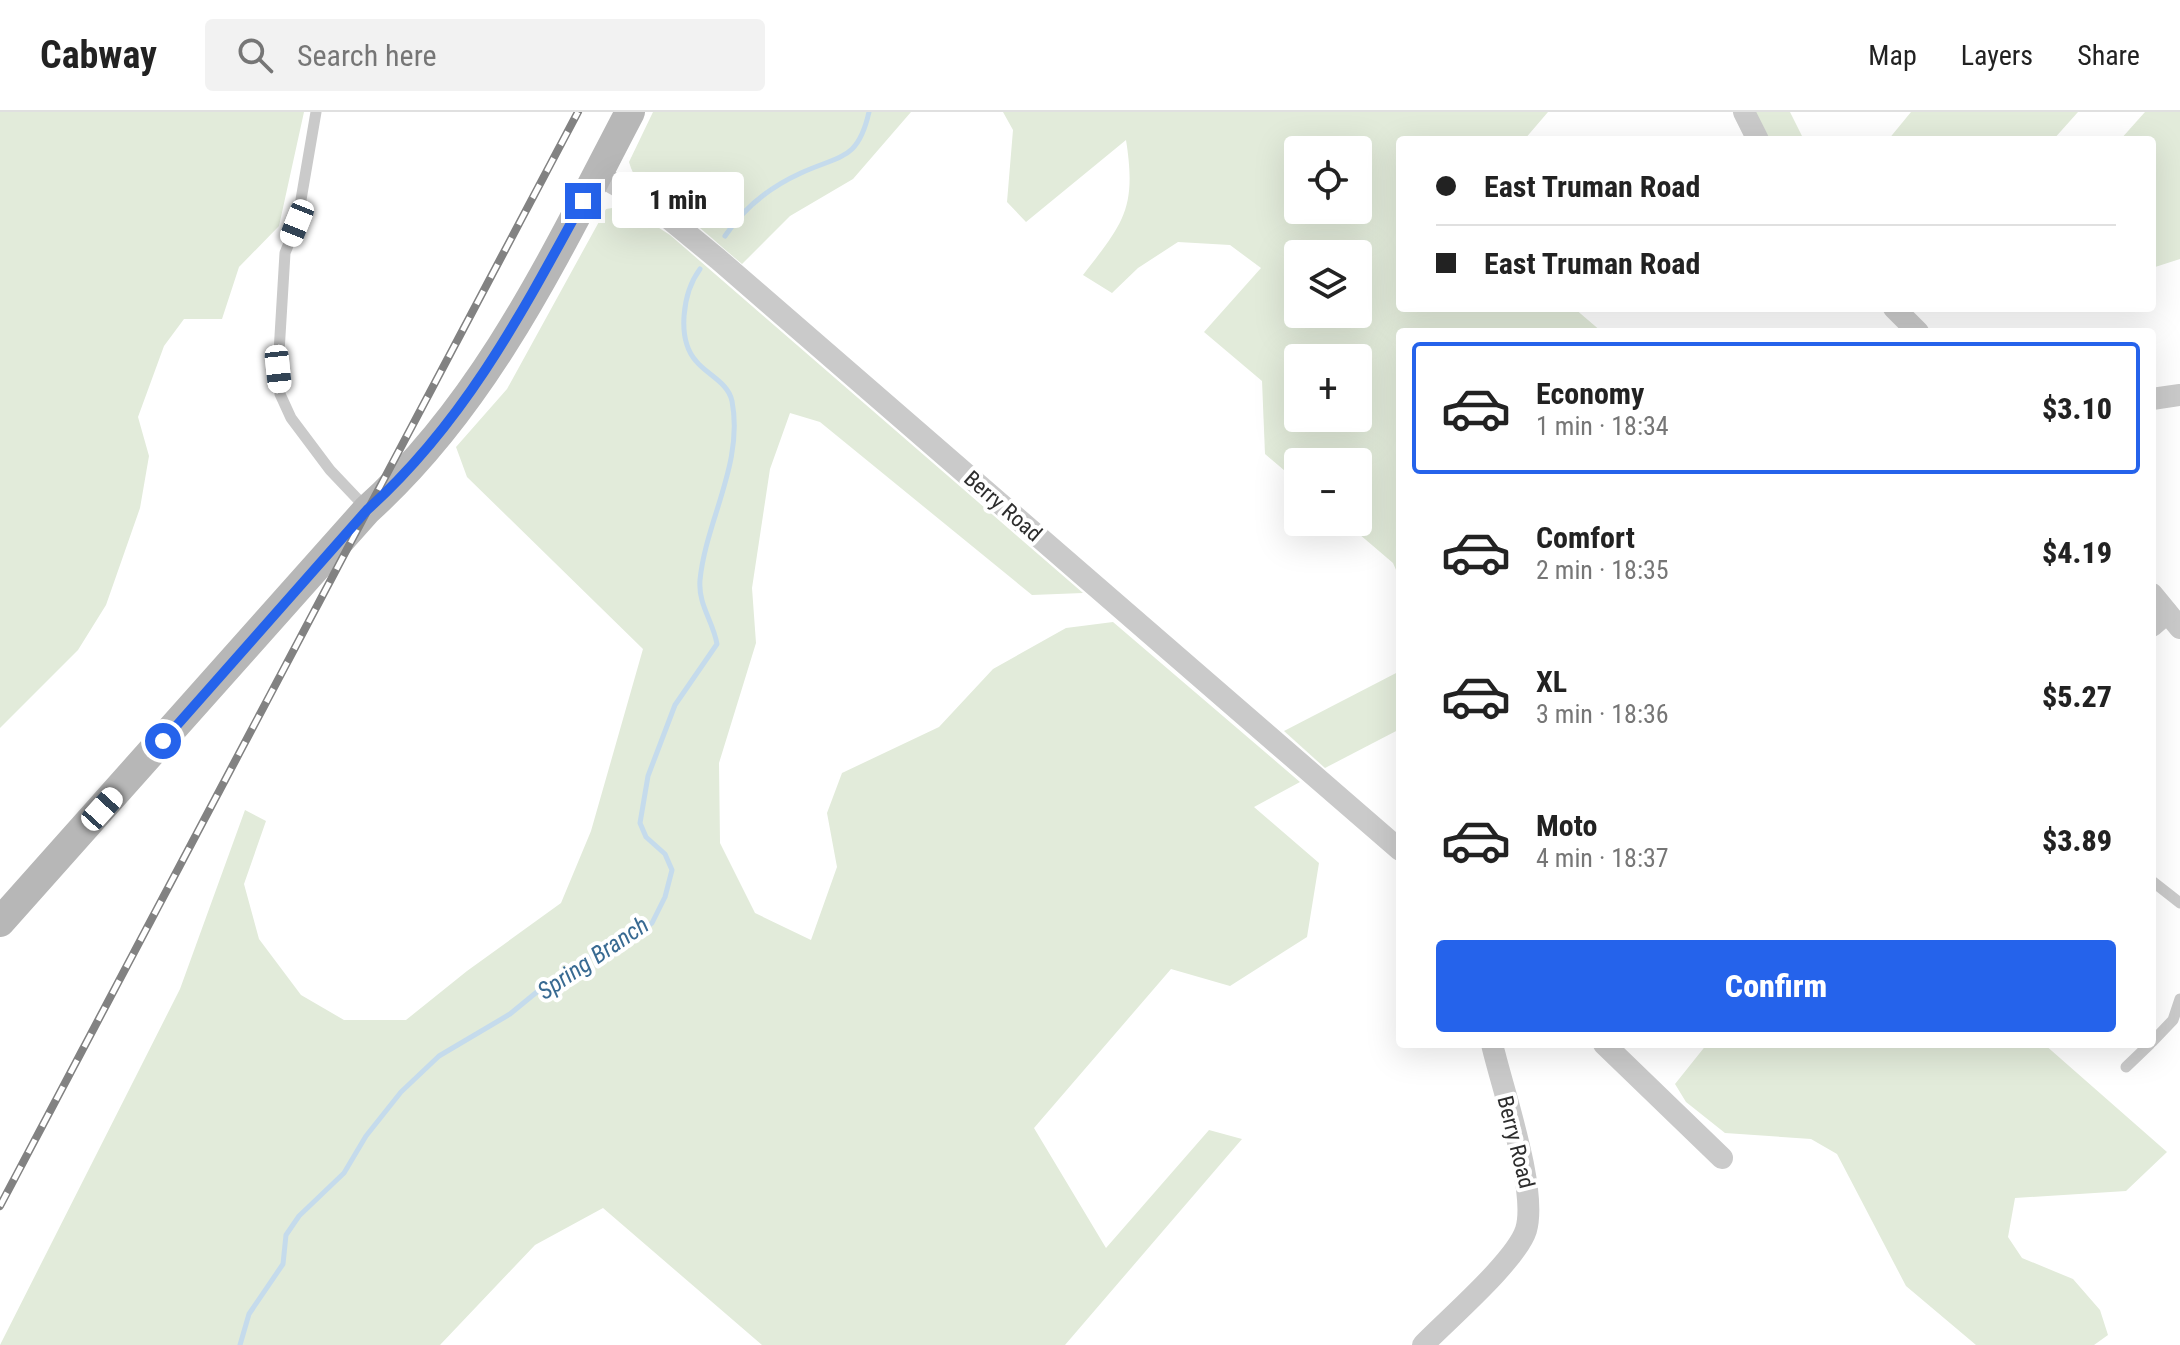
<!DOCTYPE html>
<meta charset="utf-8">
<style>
:root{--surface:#fff;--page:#f2f2f2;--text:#222;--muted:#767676;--line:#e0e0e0;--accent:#2563eb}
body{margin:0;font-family:"Roboto Condensed",sans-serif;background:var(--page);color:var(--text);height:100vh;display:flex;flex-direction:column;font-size:30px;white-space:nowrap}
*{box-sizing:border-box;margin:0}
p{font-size:26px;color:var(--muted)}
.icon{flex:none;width:44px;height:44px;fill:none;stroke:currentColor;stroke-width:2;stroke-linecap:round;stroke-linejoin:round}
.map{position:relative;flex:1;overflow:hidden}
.drawer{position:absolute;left:1396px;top:216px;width:760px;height:720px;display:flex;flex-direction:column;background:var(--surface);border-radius:8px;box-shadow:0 8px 32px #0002}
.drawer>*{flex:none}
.banner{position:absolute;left:1396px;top:24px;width:760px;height:176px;border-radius:8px;box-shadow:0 8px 32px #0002;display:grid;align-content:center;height:176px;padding:0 40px;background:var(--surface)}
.fabs{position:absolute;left:1284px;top:24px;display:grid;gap:16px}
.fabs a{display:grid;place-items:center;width:88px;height:88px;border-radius:8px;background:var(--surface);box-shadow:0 8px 32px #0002;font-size:40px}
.end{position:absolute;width:36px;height:36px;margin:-18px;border:10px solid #2563eb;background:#fff;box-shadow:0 0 0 4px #fff}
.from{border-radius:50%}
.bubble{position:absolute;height:56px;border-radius:8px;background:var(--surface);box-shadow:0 8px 32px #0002;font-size:26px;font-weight:800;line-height:56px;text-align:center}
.car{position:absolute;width:24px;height:48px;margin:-24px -12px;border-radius:10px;box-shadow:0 0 6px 2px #0007;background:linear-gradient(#fff 24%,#345 0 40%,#fff 0 76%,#345 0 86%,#fff 0)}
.banner b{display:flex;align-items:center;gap:28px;height:76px;font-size:30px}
.banner b+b{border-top:2px solid var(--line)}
.banner i{width:20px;height:20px;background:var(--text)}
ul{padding:14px 0 0;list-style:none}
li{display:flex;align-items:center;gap:24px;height:132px;margin:0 16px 12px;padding:0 24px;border:4px solid transparent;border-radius:8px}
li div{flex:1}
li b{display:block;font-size:30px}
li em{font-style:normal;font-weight:800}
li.selected{border-color:var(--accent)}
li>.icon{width:72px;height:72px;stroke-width:1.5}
.button{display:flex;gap:16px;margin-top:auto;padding:16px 40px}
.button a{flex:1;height:92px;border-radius:8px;background:var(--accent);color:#fff;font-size:32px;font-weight:800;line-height:92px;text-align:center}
header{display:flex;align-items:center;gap:48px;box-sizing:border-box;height:112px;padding:0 40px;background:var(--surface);border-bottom:2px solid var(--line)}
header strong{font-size:38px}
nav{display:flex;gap:44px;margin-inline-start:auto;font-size:28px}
.search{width:560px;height:72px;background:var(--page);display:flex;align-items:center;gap:20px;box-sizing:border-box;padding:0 28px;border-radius:8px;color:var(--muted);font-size:30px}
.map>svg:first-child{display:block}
</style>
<header>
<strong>Cabway</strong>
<div class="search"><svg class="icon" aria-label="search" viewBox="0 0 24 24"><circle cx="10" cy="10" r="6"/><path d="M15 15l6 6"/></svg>Search here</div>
<nav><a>Map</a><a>Layers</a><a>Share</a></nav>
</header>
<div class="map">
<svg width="2180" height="1233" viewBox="0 0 2180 1233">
<rect width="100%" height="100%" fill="#fff"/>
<g fill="#e2ebda" fill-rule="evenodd">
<polygon points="0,0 304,0 279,114 239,155 222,207 184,207 164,234 138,305 149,344 140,396 106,493 78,538 0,616"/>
<path d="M653,0h258l-58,67 -63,37 -48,48c-17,-14 -34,-30 -52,-44 -25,-18 -52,-26 -61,-58z"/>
<path d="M1003,0h545l-24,28h-124v168h174l28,24h-202v247l-7,-16 -48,-41h13v-60h-60v20l-33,-28 -3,-73 -58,-49 57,-64 -31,-23 -52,-3 -40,26 -26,25 -29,-18c40,-52 54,-66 43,-135l-100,82 -19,-20 6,-72zM1298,38h60v60h-60zM1298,142h60v60h-60zM1298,246h60v60h-60z"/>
<polygon points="1755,0 1790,0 1804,28 1770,28"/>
<polygon points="1911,0 2078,0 2053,28 1888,28"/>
<polygon points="2145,0 2180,0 2180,147 2152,156 2152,28 2120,28"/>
<polygon points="625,94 670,123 1083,481 1032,483 820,310 790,301 770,357 752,476 756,531 719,651 720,731 755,801 811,828 837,755 827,701 842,661 939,615 993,557 1066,516 1113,510 1300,670 1254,695 1319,751 1307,825 1230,874 1171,857 1034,1016 1106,1136 1209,1018 1242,1027 1065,1233 762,1233 603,1096 535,1133 440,1233 0,1233 180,877 245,698 266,709 244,772 259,827 301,883 344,908 406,908 467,859 561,791 591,719 643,537 467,365 456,335 507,277 606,97"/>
<polygon points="1400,559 1400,617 1325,656 1284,619"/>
<polygon points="1707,932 2044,932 2167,1040 2126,1079 2015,1086 2008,1125 2022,1146 2073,1167 2100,1198 2108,1223 2094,1233 1976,1233 1906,1174 1837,1042 1811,1027 1725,1021 1686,990 1675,972"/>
</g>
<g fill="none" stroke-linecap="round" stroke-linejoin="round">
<g stroke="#c5dbec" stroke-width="5">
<path d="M725,124c18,-27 45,-49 76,-63 39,-18 57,-12 68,-61"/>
<path d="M240,1233l9,-31 34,-50 3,-29 13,-19 45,-43 22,-37 35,-44 38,-36 71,-42 39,-32 37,-23 41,-18 25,-18 13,-26 7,-27 -7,-16 -19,-17 -6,-14 8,-47 27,-71 42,-61c-4,-23 -19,-39 -17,-64 6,-60 44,-117 32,-179 -4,-19 -26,-27 -36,-40 -20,-23 -13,-69 4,-92"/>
</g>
<g stroke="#cacaca" stroke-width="11">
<polyline points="316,0 297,111 285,141 278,257 280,282 291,306 330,358 367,397"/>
<polyline points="2152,769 2180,791"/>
<polyline points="2152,930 2173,908 2180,887"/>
<polyline points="2126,955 2150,932"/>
</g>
<g stroke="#cacaca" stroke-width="22">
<polyline points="1744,0 1758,28"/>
<polyline points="597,62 656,96 718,147 1400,738"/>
<polyline points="1894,196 1918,220"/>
<polyline points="2152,287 2180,283"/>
<polyline points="2152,482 2180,516"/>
<polyline points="2152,514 2167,501"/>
<polyline points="1604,932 1722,1046"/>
<path d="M1423,1233c25,-26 93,-84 103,-115 12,-40 -24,-142 -34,-186"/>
</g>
<path stroke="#b7b7b7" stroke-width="30" d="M0,810l367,-412c120,-108 189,-257 263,-398"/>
<defs>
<polyline id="rail" points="0,1094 578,0"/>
</defs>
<use href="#rail" stroke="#828282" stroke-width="8"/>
<use href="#rail" stroke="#fff" stroke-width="5" stroke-dasharray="15" stroke-linecap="butt"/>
</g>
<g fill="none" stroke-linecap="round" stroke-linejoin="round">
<path stroke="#2563eb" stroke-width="10" d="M163,629l204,-231c97,-87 155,-197 216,-309"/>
</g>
<g text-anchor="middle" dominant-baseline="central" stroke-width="8" stroke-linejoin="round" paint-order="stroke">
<g font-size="22" fill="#2d2d2d" stroke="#fff">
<text transform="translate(1003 394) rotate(41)">Berry Road</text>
<text transform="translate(1516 1030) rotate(76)">Berry Road</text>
</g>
<g font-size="24" font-style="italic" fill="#386a92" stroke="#fff">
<text transform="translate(593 846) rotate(-34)">Spring Branch</text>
</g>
</g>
</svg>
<div class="fabs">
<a><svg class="icon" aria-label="locate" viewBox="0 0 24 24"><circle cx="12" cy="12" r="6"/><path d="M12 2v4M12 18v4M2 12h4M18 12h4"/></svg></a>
<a><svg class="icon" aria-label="layers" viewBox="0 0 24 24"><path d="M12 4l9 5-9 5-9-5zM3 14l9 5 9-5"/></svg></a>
<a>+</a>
<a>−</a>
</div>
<i class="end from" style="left:163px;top:629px"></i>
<i class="end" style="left:583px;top:89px"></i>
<div class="bubble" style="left:612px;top:60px;width:132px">1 min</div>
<i class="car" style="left:297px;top:111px;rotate:202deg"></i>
<i class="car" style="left:278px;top:257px;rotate:174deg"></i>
<i class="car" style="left:102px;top:697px;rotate:42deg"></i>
<div class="banner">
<b><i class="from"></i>East Truman Road</b>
<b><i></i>East Truman Road</b>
</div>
<section class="drawer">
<ul>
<li class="selected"><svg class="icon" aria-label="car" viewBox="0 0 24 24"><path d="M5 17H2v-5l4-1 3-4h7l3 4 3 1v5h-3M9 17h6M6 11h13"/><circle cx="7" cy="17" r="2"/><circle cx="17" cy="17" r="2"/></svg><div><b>Economy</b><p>1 min · 18:34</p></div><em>$3.10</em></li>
<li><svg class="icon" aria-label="car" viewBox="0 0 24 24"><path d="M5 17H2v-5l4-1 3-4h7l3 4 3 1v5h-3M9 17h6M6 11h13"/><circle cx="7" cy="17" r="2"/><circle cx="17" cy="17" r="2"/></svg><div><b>Comfort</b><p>2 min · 18:35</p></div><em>$4.19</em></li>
<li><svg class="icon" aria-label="car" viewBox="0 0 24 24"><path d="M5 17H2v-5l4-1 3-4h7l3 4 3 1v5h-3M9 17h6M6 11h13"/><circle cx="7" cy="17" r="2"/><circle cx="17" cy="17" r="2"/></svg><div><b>XL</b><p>3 min · 18:36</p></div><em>$5.27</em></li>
<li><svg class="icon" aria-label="car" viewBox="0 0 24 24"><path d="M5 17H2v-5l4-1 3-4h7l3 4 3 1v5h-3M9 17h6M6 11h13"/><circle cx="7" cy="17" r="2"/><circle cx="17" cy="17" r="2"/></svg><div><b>Moto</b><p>4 min · 18:37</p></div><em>$3.89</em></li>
</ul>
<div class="button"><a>Confirm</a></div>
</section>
</div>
